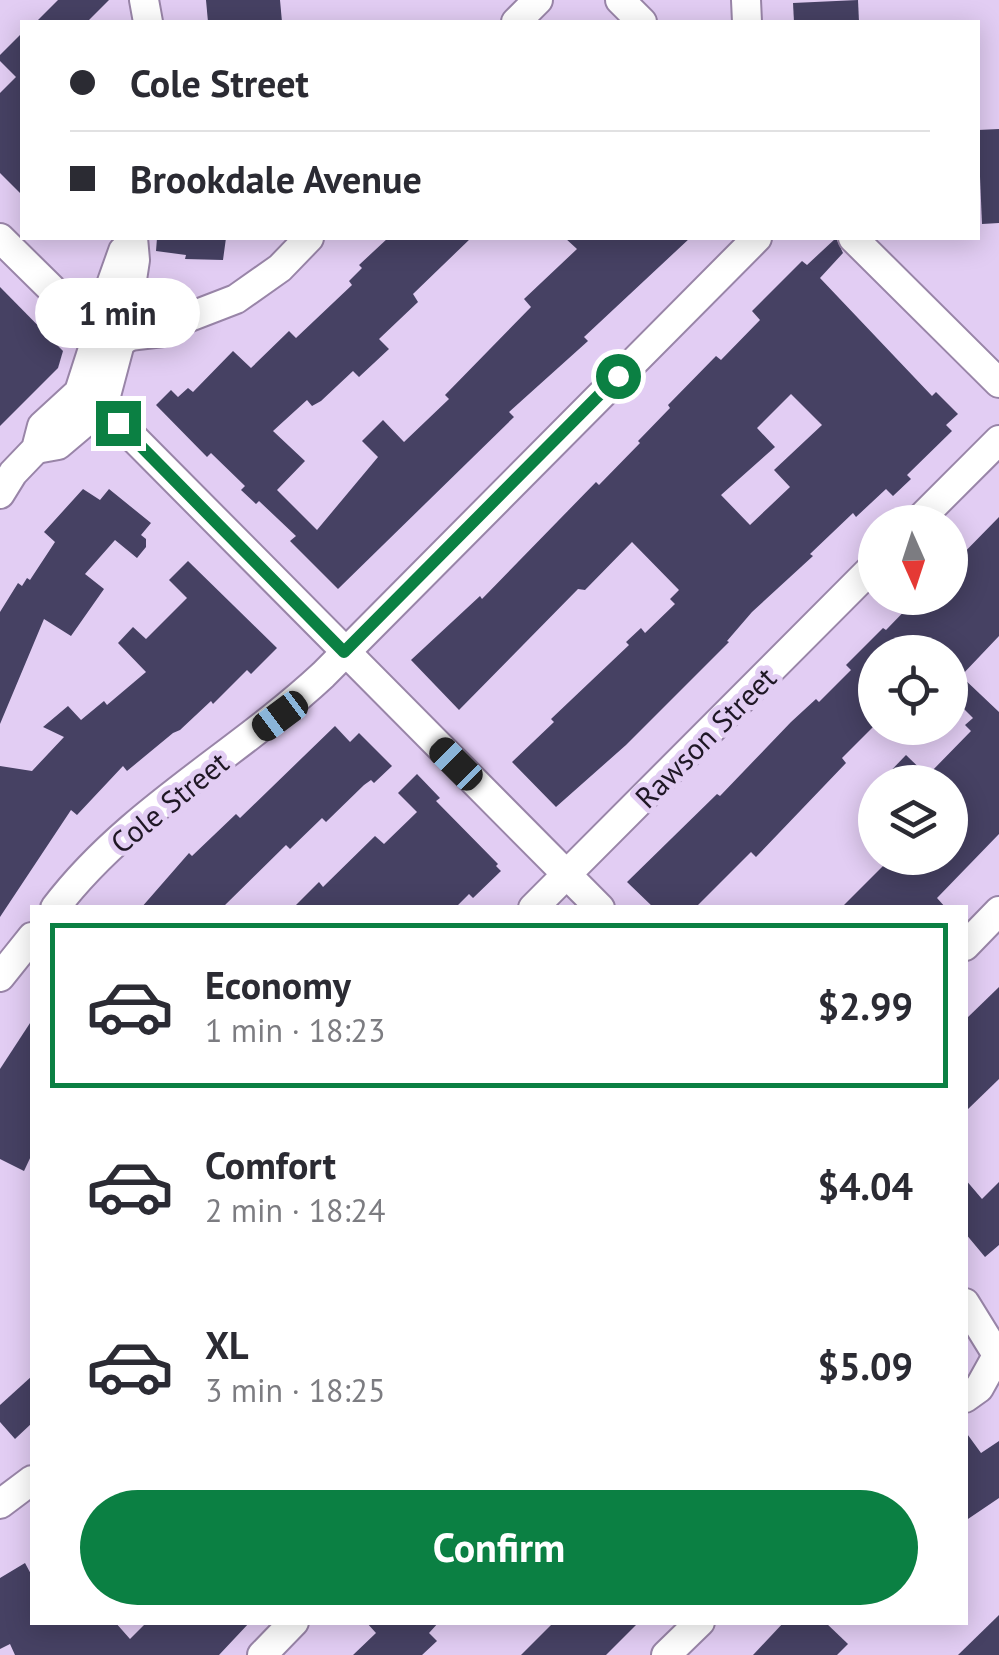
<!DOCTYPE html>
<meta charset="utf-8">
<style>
:root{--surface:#fff;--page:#f2f2f3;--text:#2b2b33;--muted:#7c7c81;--line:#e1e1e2;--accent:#0b8043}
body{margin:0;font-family:"PT Sans",sans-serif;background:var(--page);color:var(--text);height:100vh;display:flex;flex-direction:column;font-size:38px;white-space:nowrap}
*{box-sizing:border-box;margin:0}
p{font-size:32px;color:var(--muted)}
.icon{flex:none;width:55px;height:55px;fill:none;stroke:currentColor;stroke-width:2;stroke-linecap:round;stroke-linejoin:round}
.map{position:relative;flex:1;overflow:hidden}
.sheet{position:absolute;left:30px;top:905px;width:938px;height:720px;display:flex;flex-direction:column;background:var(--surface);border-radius:0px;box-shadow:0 5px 25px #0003}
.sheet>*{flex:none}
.banner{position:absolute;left:20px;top:20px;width:960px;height:220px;border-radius:0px;box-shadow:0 5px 25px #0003;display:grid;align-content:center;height:220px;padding:0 50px;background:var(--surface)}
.needle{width:65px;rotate:177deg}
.fabs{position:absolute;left:858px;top:505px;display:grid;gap:20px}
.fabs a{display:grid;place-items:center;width:110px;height:110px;border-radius:50%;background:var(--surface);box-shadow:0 5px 25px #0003;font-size:50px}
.end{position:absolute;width:45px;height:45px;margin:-22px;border:12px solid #0b8043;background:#fff;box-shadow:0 0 0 5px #fff}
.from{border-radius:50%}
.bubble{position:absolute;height:70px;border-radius:35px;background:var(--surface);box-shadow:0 5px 25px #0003;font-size:32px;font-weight:600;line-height:70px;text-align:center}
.car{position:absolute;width:30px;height:60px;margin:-30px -15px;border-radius:12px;box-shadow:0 0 8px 2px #0007;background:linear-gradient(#222 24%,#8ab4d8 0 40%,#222 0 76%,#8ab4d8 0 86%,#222 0)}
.banner b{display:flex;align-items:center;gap:35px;height:95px;font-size:38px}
.banner b+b{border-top:2px solid var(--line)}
.banner i{width:25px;height:25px;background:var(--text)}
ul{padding:18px 0 0;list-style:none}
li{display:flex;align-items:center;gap:30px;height:165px;margin:0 20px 15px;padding:0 30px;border:5px solid transparent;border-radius:0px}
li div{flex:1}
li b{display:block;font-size:38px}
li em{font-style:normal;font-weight:600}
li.active{border-color:var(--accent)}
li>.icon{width:90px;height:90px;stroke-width:1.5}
.action{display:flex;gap:20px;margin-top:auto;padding:20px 50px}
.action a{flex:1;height:115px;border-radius:60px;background:var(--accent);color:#fff;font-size:40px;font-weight:600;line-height:115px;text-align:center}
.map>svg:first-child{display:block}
</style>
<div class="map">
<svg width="999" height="1655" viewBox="0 0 999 1655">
<rect width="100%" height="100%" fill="#e2cdf3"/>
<g fill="#464163" fill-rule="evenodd">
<polygon points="58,0 109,0 87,22 36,22"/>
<polygon points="206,0 280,0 282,22 208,22"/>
<polygon points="858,0 859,22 794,22 793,3"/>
<polygon points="22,33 22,195 0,173 0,93 16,77 0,61 0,55"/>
<polygon points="999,129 999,223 982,224 978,130"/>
<polygon points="157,238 226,238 223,260 185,259 186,255 156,251"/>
<polygon points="388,238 471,238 413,294 418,302 379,339 389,349 359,377 353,371 321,401 312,406 307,400 273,431 305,461 277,490 317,530 378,457 362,441 383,420 404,442 449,399 445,395 531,307 524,299 577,249 565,238 690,238 584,337 588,341 509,412 514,417 338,589 290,541 296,536 259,501 256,504 241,490 245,486 211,453 207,457 156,405 171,390 178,397 188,388 193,392 233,351 251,368 289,331 296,338 352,285 349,281 362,268 359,265"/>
<path d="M836,238l7,15 -23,25 112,118 4,-4 22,22 -12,11 6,6 -45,44 4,4 -18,17 -7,-7 -30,28 -3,-4 -43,41 3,2 -61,56 -25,29 2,1 -103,103 -70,62 -44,-45 42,-40 -3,-3 78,-74 -3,-3 15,-14 4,5 30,-29 -5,-5 9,-9 -47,-48 -47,48 -7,-1 -119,121 -48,-50 69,-64 2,3 114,-117 3,3 41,-42 -2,-2 32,-33 -2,-3 48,-49 5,4 39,-40 -8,-9 50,-50 5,4zM791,394l31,31 -48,45 16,17 -40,38 -29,-30 54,-48 -18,-19z"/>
<polygon points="0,287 63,351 58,368 0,426"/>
<polygon points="83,489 100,500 109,489 151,523 141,535 146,539 146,547 137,558 115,540 85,574 104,589 71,636 44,619 0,724 0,612 18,583 22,586 27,578 30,580 55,542 44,532"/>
<polygon points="999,517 999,636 961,676 999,712 999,834 937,898 946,908 841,908 891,858 950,858 950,782 938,782 929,774 971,731 965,725 973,718 950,695 950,652 875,652 875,725 842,758 846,763 756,857 751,852 695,908 654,908 627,882 717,794 720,796 791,722 816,699 819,702 851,670 846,665 883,628 886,630 917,598 950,598 950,567"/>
<polygon points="188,561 277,648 251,674 247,670 213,704 211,701 180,730 173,733 127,771 123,766 77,815 71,810 0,917 0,766 32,771 64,737 43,727 68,706 81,720 104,701 107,705 146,672 118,643 133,627 146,639 187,598 169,580"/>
<polygon points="335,726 350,742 359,733 392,766 374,783 371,780 364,785 326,822 322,818 290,849 286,845 222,908 141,908 189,853 192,856 236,814 240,818"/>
<polygon points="906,755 934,782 880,782"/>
<polygon points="417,774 440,798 436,801 498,864 496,866 501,871 473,898 469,894 455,908 293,908 319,882 323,887 375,836 384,844 417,812 398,793"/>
<polygon points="999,987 999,1079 965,1112 965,1020"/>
<polygon points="32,1020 32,1154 24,1171 0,1159 0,1069"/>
<polygon points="965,1179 982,1199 999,1182 999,1245 985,1257 965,1233"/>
<polygon points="32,1376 32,1423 15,1439 0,1422 0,1405"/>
<polygon points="965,1431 981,1453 999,1441 999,1498 965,1521"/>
<polygon points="25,1563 32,1576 32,1622 115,1622 130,1639 147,1622 250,1622 219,1655 15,1655 10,1644 0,1649 0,1578"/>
<polygon points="999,1615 999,1655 958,1655"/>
<polygon points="366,1622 439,1622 429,1633 437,1641 422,1655 353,1655 376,1633"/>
<polygon points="554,1622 639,1622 606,1655 521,1655"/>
<polygon points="784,1622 825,1622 848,1644 837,1655 753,1655"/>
</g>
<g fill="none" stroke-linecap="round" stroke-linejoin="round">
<defs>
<g id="minor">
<polyline points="144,0 148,22"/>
<polyline points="620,0 642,22"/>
<polyline points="746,0 747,22"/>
<polyline points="516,22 538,0"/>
<polyline points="0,238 72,309 94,320"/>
<polyline points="853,238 999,383"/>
<polyline points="129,336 163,332 179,321 236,299 280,268 309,238"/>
<polyline points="109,344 97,336 94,320 102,310 123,251"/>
<polyline points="79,392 103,407 600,908"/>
<polyline points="36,449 58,445 103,407 120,343 129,336 132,327 127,312 135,260 133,238"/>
<polyline points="0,494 13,473 36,449 42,426 79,392 97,336"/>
<polyline points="917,522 999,440"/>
<path d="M55,908c72,-95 182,-153 268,-233l434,-437"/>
<polyline points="533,908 875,565"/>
<polyline points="965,946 999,911"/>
<polyline points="0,977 32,937"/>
<polyline points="965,1303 999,1358"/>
<polyline points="965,1398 979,1388 999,1352"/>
<polyline points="0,1504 32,1480"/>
<polyline points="262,1655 294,1622"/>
<polyline points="666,1655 700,1622"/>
</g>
</defs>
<use href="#minor" stroke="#9985a8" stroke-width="32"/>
<use href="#minor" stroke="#fff" stroke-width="28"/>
</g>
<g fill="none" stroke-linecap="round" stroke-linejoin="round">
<polyline stroke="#0b8043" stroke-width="12" points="118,423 344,652 618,376"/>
</g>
<g text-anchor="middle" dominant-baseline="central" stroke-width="10" stroke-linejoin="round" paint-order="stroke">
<g font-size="30" fill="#1f1725" stroke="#e2cdf3">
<text transform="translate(705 737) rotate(-45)">Rawson Street</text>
<text transform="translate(169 802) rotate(-39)">Cole Street</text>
</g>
</g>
</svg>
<div class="fabs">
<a><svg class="needle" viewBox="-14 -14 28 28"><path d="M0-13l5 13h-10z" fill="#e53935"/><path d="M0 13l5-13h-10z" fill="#7c7c81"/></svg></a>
<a><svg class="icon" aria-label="locate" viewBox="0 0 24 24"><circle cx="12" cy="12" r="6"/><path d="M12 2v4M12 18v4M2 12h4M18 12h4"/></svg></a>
<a><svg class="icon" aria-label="layers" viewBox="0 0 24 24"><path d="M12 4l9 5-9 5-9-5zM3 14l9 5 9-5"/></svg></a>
</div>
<i class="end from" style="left:618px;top:376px"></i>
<i class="end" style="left:118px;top:423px"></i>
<div class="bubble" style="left:35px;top:278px;width:165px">1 min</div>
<i class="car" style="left:280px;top:716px;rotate:233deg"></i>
<i class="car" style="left:456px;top:764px;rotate:315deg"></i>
<div class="banner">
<b><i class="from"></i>Cole Street</b>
<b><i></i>Brookdale Avenue</b>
</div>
<section class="sheet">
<ul>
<li class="active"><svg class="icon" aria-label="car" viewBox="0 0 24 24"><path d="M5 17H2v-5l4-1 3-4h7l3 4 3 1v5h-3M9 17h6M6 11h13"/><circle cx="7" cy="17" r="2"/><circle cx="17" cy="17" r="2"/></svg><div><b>Economy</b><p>1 min · 18:23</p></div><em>$2.99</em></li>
<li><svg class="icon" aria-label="car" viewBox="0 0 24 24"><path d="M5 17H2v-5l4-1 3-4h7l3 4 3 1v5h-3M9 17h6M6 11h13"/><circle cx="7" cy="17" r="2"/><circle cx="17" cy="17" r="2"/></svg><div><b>Comfort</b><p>2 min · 18:24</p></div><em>$4.04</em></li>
<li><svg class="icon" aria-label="car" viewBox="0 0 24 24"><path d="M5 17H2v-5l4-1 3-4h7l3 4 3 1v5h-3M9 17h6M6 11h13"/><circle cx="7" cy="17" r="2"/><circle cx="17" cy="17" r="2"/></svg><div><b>XL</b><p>3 min · 18:25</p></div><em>$5.09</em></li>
</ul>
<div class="action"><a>Confirm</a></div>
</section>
</div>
